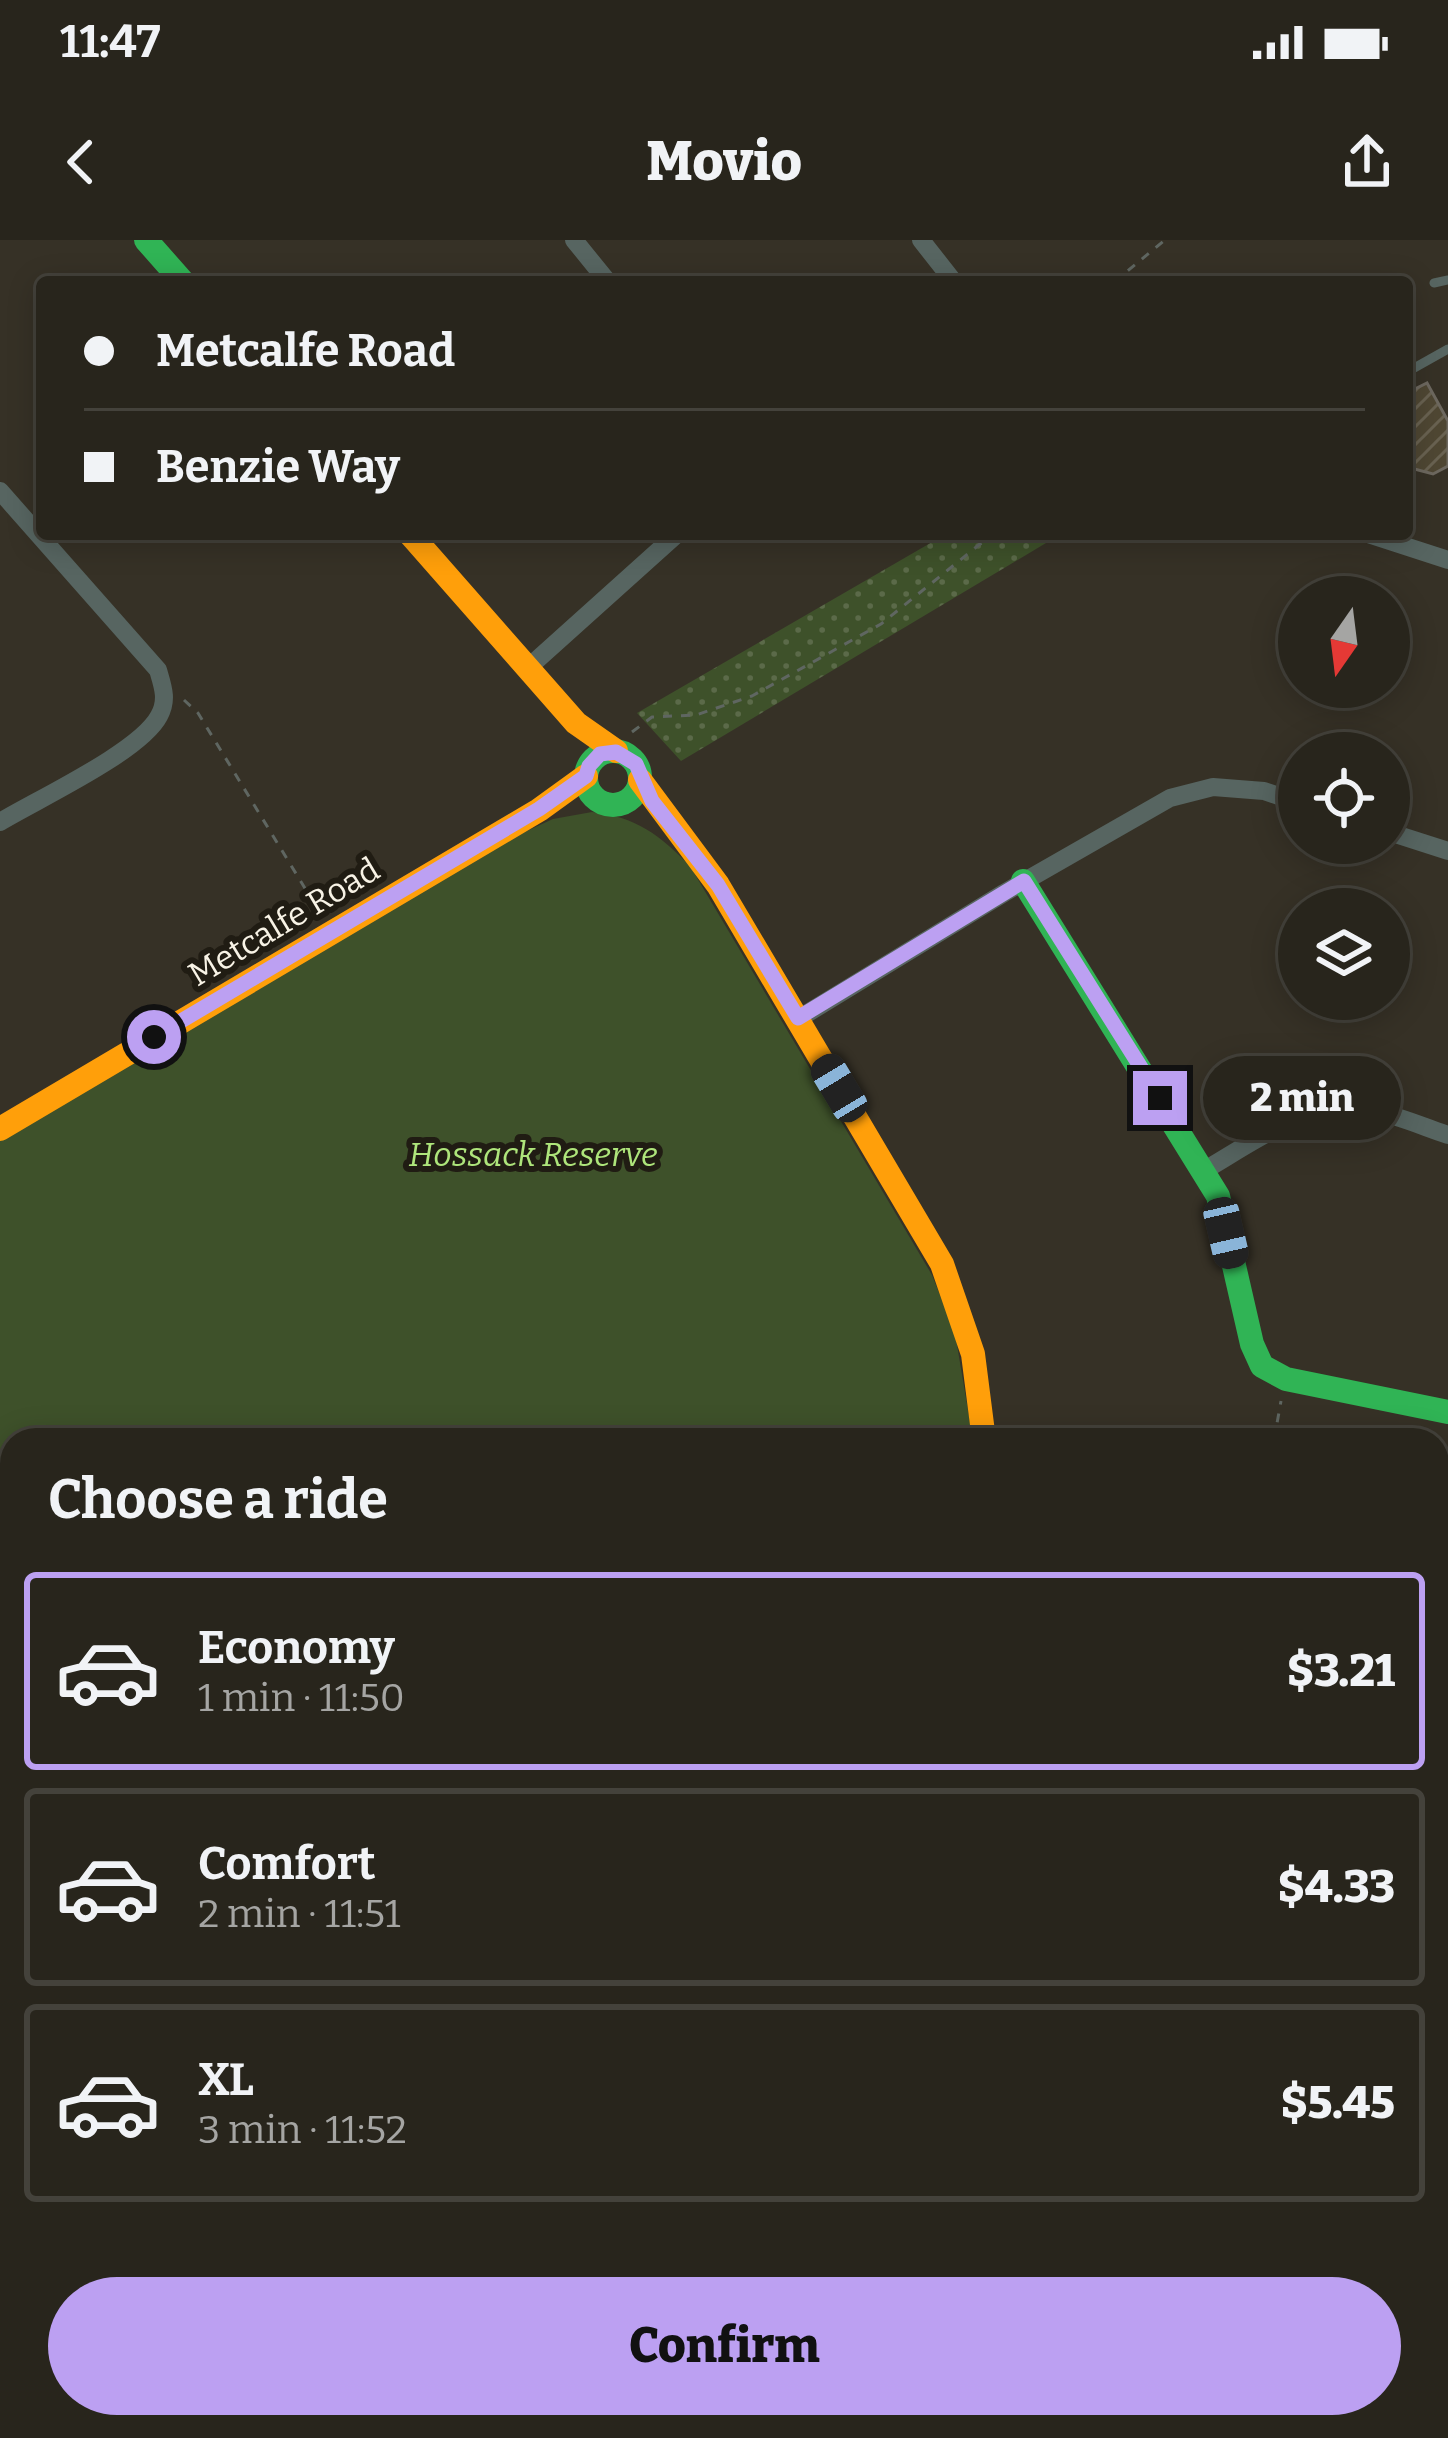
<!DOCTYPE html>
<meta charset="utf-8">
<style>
:root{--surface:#28251c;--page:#302d25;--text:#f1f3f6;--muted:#a5a5a3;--line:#44423b;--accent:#bca0f2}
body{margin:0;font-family:Bitter,serif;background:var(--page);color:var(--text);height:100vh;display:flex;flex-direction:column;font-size:45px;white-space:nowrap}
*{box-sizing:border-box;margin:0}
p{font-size:39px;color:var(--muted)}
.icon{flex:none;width:66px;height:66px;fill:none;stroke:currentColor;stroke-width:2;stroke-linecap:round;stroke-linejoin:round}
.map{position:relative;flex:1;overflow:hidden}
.panel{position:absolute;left:0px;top:1188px;width:1449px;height:1011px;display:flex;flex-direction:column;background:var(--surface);border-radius:36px 36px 0 0;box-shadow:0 6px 30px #0003,0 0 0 3px var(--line)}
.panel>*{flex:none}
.guide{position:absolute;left:36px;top:36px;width:1377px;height:264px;border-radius:12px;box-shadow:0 6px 30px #0003,0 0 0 3px var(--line);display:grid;align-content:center;height:264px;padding:0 48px;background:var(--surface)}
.needle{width:78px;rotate:194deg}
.fabs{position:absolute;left:1278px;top:336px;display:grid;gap:24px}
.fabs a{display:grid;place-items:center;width:132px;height:132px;border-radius:50%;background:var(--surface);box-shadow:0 6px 30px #0003,0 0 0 3px var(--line);font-size:60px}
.end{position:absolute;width:54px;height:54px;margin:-27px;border:15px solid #bca0f2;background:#111;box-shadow:0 0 0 6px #111}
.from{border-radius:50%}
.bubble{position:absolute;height:84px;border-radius:42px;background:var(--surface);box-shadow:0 6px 30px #0003,0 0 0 3px var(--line);font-size:39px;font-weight:800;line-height:84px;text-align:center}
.car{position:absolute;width:36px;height:72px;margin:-36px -18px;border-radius:15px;box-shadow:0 0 9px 3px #0007;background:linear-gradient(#222 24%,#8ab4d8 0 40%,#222 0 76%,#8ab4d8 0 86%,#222 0)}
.guide b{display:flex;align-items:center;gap:42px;height:114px;font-size:45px}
.guide b+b{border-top:3px solid var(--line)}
.guide i{width:30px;height:30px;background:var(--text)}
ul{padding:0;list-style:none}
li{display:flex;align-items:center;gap:36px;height:198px;margin:0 24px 18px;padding:0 24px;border:6px solid var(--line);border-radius:12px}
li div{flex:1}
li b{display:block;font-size:45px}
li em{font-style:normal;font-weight:800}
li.selected{border-color:var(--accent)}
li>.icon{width:108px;height:108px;stroke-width:1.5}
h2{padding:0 48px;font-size:54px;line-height:144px}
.cta{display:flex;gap:24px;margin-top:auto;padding:24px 48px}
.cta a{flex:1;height:138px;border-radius:72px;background:var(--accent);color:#111;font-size:48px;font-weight:800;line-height:138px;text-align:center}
.status{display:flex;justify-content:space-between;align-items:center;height:84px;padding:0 60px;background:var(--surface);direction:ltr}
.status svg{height:33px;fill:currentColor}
header{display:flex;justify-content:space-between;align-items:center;height:156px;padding:0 48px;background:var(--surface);font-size:54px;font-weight:800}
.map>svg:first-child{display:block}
</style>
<div class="status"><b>11:47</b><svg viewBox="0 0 49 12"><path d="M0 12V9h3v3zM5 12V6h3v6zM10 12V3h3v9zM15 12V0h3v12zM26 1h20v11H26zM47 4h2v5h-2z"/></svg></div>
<header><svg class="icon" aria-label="back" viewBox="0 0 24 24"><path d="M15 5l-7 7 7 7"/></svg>Movio<svg class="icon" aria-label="share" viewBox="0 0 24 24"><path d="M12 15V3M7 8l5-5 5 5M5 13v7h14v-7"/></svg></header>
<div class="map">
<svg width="1448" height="2198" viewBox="0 0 1448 2198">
<defs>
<pattern id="grass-dots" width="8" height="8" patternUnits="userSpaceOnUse" patternTransform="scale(3)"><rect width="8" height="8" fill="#3e512a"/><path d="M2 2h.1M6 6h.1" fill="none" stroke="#5b6a49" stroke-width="1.8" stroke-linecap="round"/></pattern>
<pattern id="building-hatch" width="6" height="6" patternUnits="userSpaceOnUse" patternTransform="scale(3)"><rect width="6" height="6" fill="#4f4733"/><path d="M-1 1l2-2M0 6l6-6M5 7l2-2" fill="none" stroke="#696251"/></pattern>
</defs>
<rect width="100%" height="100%" fill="#363126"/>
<polygon fill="url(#grass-dots)" points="946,294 1061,294 681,521 637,473"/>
<path fill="#3e512a" d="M592,572c43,4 69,24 98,54l242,409 23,58 18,107h-961v465l-12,-7v-762l518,-301 35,-16z"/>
<polygon fill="url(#building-hatch)" stroke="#6d685f" stroke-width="3" points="1427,143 1448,181 1448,226 1433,234 1407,227 1407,153"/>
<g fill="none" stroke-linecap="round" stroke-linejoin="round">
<g stroke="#5f6661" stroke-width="3" stroke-dasharray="9 9" stroke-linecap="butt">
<polyline points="1114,42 1165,0"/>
<polyline points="184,460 198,473 317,668"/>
<polyline points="632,492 652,477 696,475 752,456 881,384 980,304 1005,294"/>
<polyline points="1274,1200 1281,1161"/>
<polyline points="0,1637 12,1644"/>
<polyline points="1439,2198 1438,2153 1448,2086"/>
</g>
<g stroke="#576561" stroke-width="9">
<polyline points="1434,43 1448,40"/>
<polyline points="1407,132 1448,109"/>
</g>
<g stroke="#576561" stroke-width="18">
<polyline points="574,0 608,42"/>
<polyline points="921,0 954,42"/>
<path d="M0,251l158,179c5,17 10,30 1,46 -19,36 -121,83 -159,106"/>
<polyline points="1368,294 1448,320"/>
<polyline points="529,427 677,294"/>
<polyline points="1389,592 1448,611"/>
<polyline points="798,779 1004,653 1170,558 1213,547 1264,551 1299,563"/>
<path d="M1205,930c50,-29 108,-73 170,-59 24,5 49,16 73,24"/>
<polyline points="1437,1452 1448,1454"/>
<polyline points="1437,1730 1448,1732"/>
<polyline points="0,1759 12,1737"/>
<polyline points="881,2187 890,2198"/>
<polyline points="462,2198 464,2187"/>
<polyline points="1189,2198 1191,2187"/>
</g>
<g stroke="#30b455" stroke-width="24">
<polyline points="146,0 183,42"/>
<circle cx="613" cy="538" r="27"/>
<polyline points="1023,641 1218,956 1252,1104 1262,1126 1286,1139 1448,1172"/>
<polyline points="1437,1996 1448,1998"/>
</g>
<g stroke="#ff9f0a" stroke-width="24">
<polyline points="410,294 576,483 616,511"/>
<polyline points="640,540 718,645 942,1024 973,1114 984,1200"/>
<polyline points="0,889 539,570 586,536"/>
<polyline points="0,1675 12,1682"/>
<polyline points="1437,2021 1448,2021"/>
</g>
<polyline stroke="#e5322d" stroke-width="24" points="178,2198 180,2187"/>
</g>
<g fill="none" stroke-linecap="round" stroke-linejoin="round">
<polyline stroke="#bca0f2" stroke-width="15" points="154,797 539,569 586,536 589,526 600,514 616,512 636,524 652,561 718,645 798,778 1024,641 1160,858"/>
</g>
<g text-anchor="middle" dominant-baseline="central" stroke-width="12" stroke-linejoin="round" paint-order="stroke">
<g font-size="33" fill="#f8f3e6" stroke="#201c13">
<text transform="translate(284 682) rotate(-31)">Metcalfe Road</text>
</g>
<g font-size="33" font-style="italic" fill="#aee57b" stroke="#201c13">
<text x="533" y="915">Hossack Reserve</text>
</g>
</g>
</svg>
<div class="fabs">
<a><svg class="needle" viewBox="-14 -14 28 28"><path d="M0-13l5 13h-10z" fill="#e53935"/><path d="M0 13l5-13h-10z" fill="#a5a5a3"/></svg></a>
<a><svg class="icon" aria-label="locate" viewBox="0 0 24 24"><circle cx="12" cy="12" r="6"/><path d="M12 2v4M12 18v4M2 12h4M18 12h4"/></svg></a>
<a><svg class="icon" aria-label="layers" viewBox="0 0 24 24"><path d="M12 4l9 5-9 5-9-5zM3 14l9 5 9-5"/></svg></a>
</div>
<i class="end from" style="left:154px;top:797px"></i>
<i class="end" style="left:1160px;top:858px"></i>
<div class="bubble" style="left:1203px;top:816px;width:198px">2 min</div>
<i class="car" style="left:839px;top:848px;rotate:329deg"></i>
<i class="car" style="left:1226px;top:993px;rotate:167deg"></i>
<div class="guide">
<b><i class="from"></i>Metcalfe Road</b>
<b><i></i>Benzie Way</b>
</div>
<section class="panel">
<h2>Choose a ride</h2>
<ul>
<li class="selected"><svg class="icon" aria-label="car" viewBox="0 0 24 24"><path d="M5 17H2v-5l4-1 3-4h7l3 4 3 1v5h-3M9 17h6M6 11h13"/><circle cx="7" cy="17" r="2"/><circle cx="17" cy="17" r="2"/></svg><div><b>Economy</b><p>1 min · 11:50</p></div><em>$3.21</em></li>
<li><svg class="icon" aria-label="car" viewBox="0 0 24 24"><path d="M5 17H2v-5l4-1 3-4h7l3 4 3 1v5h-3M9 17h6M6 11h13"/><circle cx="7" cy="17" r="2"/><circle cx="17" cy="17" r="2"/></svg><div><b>Comfort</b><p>2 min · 11:51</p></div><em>$4.33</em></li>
<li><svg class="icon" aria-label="car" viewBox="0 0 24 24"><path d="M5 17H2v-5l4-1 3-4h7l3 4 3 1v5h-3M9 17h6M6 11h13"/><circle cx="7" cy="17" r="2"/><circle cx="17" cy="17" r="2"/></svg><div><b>XL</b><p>3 min · 11:52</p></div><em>$5.45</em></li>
</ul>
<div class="cta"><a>Confirm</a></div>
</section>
</div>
